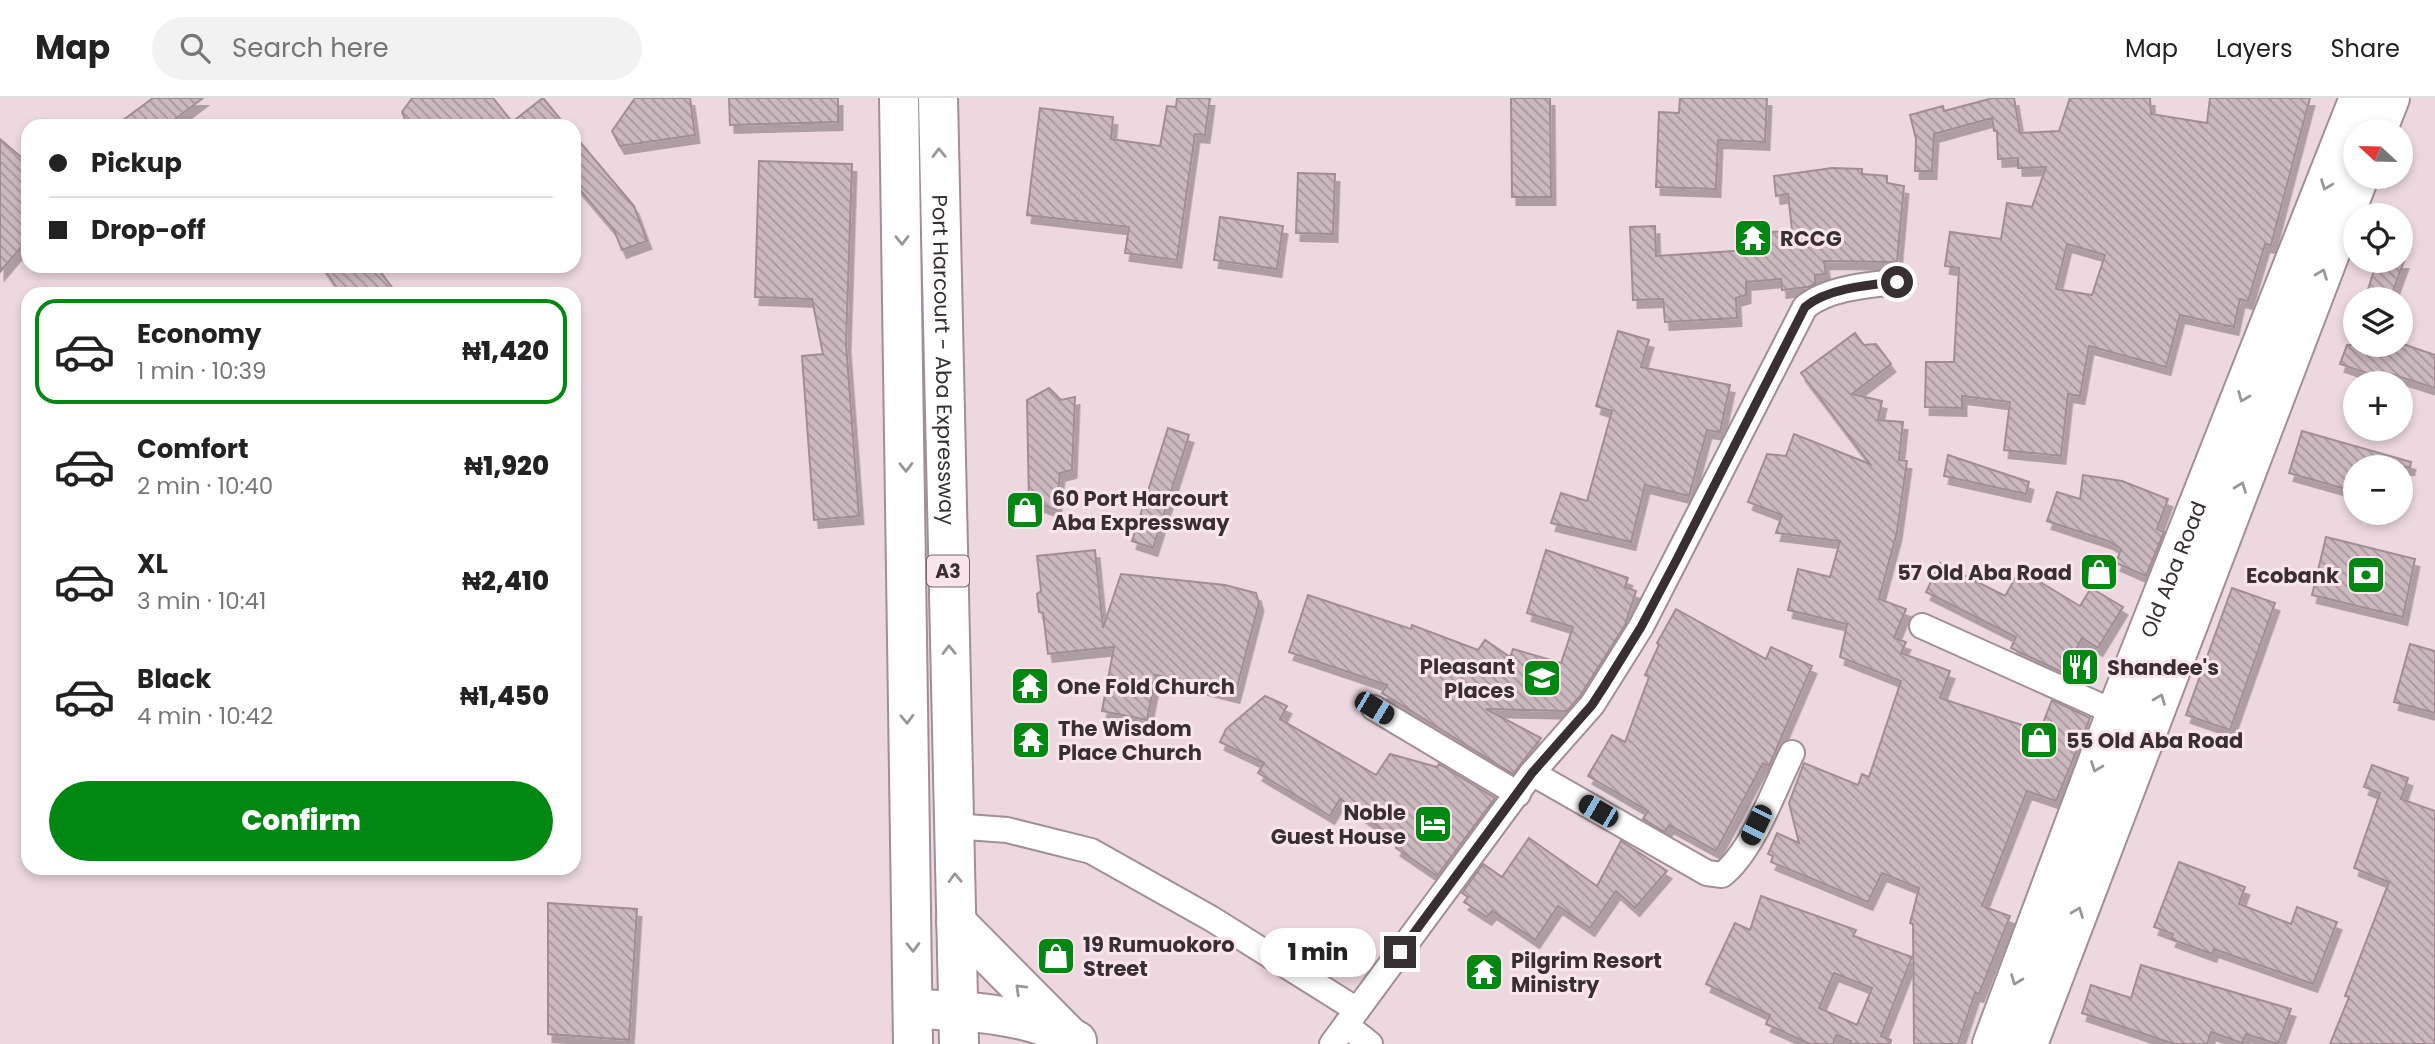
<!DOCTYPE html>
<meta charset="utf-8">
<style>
:root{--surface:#fff;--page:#f2f2f2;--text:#222;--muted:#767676;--line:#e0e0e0;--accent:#008812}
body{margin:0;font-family:Poppins,sans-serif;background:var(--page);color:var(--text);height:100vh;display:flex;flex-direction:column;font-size:26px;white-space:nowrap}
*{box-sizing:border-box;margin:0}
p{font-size:23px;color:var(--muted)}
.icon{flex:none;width:38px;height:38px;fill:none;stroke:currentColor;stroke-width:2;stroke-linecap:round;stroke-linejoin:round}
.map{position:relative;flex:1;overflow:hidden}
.details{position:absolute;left:21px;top:189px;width:560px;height:588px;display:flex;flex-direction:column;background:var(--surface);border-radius:21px;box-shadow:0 4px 10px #0003}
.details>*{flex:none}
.banner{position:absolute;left:21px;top:21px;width:560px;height:154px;border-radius:21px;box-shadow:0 4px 10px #0003;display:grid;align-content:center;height:154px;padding:0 28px;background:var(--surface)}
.needle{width:46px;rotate:292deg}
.controls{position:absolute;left:2343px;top:21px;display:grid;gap:14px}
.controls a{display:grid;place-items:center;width:70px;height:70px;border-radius:50%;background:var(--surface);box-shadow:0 4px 10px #0003;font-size:35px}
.end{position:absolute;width:32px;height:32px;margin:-16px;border:9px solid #372f32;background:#fff;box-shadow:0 0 0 4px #fff}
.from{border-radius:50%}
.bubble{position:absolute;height:49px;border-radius:24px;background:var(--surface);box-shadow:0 4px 10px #0003;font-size:23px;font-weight:800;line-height:49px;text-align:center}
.car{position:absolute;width:21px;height:42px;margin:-21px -10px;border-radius:9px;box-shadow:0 0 5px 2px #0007;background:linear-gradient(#222 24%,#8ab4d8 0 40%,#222 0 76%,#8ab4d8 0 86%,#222 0)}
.banner b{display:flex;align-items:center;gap:24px;height:66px;font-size:26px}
.banner b+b{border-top:2px solid var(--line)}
.banner i{width:18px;height:18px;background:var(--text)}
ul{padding:12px 0 0;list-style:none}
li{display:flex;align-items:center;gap:21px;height:105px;margin:0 14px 10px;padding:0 14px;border:4px solid transparent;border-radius:21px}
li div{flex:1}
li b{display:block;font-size:26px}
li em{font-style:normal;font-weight:800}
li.current{border-color:var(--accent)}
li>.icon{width:63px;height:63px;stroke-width:1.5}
.action{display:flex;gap:14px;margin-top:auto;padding:14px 28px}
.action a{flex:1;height:80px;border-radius:42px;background:var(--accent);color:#fff;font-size:28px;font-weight:800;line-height:80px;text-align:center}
header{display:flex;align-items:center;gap:42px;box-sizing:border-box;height:98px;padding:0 35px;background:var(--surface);border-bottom:2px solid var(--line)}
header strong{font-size:33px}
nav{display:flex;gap:38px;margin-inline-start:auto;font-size:24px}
.search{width:490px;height:63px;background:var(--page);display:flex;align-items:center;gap:18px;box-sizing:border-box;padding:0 24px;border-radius:38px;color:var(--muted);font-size:26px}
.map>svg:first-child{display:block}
</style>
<header>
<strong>Map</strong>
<div class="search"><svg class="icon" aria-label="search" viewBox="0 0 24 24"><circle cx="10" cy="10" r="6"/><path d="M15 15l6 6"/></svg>Search here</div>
<nav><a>Map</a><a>Layers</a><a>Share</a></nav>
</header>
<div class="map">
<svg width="2435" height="946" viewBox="0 0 2435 946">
<defs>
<pattern id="building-back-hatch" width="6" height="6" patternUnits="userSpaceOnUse" patternTransform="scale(1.75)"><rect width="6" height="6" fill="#ccb8bf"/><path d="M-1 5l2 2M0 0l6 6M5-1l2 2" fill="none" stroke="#a6969c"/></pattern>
<filter id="shadow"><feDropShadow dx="4.5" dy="8" stdDeviation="0" flood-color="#0004"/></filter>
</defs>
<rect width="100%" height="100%" fill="#edd8e0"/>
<g fill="url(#building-back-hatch)" stroke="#a18e95" stroke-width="2" fill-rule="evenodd" filter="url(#shadow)">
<polygon points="153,0 203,0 166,28 115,28"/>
<polygon points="412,0 493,0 512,24 543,0 566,28 408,28 402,14"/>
<polygon points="635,0 690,0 695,37 620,48 612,33"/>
<polygon points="729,0 838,0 838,24 730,27"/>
<polygon points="1177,0 1210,0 1205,37 1195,36 1177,162 1125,155 1129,129 1027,117 1040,10 1113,19 1111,41 1160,48 1167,8 1176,9"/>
<polygon points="1511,0 1550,0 1551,99 1512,99"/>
<polygon points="1680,0 1767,0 1765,44 1718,42 1716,91 1656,89 1659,14 1679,15"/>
<path d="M1993,0h21l6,35 39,-2 11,-33h80l1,16 56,9 3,-25h100l-39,147 -6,-1 -17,57 -8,-2 -6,28 -54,-12 -14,52 -77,-21 -9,50 -12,-2 -7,62 -57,-6 6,-48 -48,-6v12l-37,-1 1,-45h28l5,-94 -14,-2 5,-34 51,7 6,-36 25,4 14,-40 -28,1v-10l-20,1 -1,-28h-3l-2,-13 -58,16 -2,37h-17l1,-32 -6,-24 33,-9 1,5zM2067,146l38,11 -13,40 -36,-6z"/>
<polygon points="574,37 634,108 647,143 622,152 614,132 574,85"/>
<polygon points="0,41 28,65 28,141 0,174"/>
<polygon points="759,63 852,66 846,246 859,418 814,422 802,258 823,256 812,201 755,199"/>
<polygon points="1832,70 1862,71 1862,76 1887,78 1887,85 1904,88 1897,164 1824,163 1826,176 1815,177 1815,186 1808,189 1782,192 1781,181 1746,184 1746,197 1736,200 1737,220 1665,224 1663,201 1633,202 1630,129 1655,128 1656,158 1765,151 1763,135 1792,132 1788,96 1776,98 1774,78"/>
<polygon points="1298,75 1335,76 1333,136 1296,135"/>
<polygon points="1220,119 1283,128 1277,171 1214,162"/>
<polygon points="2377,163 2404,163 2390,201 2365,201"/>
<polygon points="322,168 376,168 397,196 341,196"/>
<polygon points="1618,233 1649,242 1641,269 1730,287 1720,334 1707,332 1689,398 1645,387 1631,444 1551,425 1561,395 1587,403 1612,313 1596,308"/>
<polygon points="1855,235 1864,247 1876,246 1891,266 1852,296 1882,303 1878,322 1903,324 1899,362 1907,363 1897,434 1879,501 1906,511 1894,540 1906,544 1901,555 1950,573 1940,600 2040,633 2052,602 2090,620 2056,703 2027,693 1982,808 2010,818 1979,896 1975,895 1958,946 1914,946 1913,826 1910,825 1919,790 1882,775 1868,804 1771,764 1773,758 1768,756 1777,735 1799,745 1789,705 1804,665 1858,687 1862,676 1869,679 1901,583 1840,559 1847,526 1788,512 1798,471 1830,479 1840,443 1776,435 1782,417 1748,404 1767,356 1786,358 1794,336 1870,366 1801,275"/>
<polygon points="2347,247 2406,247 2435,257 2435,290 2391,276 2389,283 2340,266"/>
<polygon points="1049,290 1061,302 1075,299 1072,372 1060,375 1056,412 1040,406 1029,406 1027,302"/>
<polygon points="1168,330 1189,337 1153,450 1132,443"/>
<polygon points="2302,333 2411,364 2410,369 2356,369 2356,394 2289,375"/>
<polygon points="1948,357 2029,384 2026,396 1944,378"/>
<polygon points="2083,377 2122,383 2168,401 2157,431 2164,434 2146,478 2116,465 2121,451 2108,443 2047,423 2057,394 2080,401"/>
<polygon points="2326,439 2415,461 2403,519 2312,497"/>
<polygon points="1095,452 1103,530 1121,476 1225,487 1256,495 1259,505 1235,597 1156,577 1147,622 1102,613 1114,549 1048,556 1043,515 1039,514 1037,496 1041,493 1037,458"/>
<polygon points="1546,452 1628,480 1625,489 1636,493 1625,527 1580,598 1567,613 1486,611 1541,640 1513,676 1382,595 1387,587 1289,554 1308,497 1411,531 1412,527 1478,552 1485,542 1510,559 1513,551 1561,565 1573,529 1527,515"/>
<polygon points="1940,465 2005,498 2020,472 2080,508 2091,490 2123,509 2098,550 2082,540 2064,575 2011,550 2016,539 1926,494"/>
<polygon points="2232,490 2275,505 2230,632 2186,617"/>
<polygon points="1676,511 1766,561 1771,549 1812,568 1769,668 1763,665 1716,753 1669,727 1665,734 1643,721 1648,713 1588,678 1612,637 1625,644 1649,579 1645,577 1659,547 1657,545"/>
<polygon points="2410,546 2435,553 2435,615 2394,604"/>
<polygon points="1265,598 1287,608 1280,621 1376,677 1390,656 1437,669 1439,666 1495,700 1437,778 1396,750 1399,744 1340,701 1330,718 1258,675 1264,665 1220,644 1226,631"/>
<polygon points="2372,667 2408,680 2401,701 2435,713 2435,946 2330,946 2349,899 2345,898 2389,784 2354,770 2380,695 2364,689"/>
<polygon points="1529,740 1597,788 1621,743 1667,773 1635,810 1616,793 1590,830 1558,808 1535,842 1492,813 1487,819 1464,804 1468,799 1462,795 1483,766 1502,779"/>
<polygon points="2179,764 2245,789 2239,806 2291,826 2297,809 2337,824 2313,886 2214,851 2212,856 2171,841 2173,836 2154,829"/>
<path d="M1761,798l95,34 -3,6 59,21 -31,79 10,4 -1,4h-40l1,-3 -15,-6 -3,9h-23l-44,-20 4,-9 -64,-31 29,-61 15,7zM1834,875l38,15 -15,37 -38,-17z"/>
<polygon points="548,805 637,811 629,942 548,936"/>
<polygon points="2141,867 2291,911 2278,946 2246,936 2242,945 2211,934 2207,946 2174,946 2082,915 2091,887 2131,900"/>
</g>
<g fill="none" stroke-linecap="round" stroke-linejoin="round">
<defs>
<g id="street">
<polyline points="1922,528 2116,615"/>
<polyline points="1374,610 1518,696"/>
<path d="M1532,675l175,100 15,2c31,-24 52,-86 70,-122"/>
<polyline points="953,728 1007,732 1091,753 1212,821 1357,912"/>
<polyline points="1346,927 1370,946"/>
<path d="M1332,946l200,-271 60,-68 49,-78 164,-320c23,-19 63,-22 92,-25"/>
</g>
<g id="primary">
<polyline points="2377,33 2390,0"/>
<path d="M914,911c53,2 115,4 163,32"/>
<path id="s1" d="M1992,946l124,-331 243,-615"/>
<polyline points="2028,946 2359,79"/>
</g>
<g id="highway">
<polyline points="899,0 913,946"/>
<path id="s2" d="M938,0l21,946"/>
<polyline points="956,824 1069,938"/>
</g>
</defs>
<use href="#street" stroke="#a28f96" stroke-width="28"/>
<use href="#primary" stroke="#a28f96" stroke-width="42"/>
<use href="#highway" stroke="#a28f96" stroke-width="42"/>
<use href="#street" stroke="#fff" stroke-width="24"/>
<use href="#primary" stroke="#fff" stroke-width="38"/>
<use href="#highway" stroke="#fff" stroke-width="38"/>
</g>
<defs><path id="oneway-chevron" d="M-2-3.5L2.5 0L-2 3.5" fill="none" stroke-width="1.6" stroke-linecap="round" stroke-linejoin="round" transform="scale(1.75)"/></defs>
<g stroke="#9b9798">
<use href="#oneway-chevron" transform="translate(939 55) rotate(-91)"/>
<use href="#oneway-chevron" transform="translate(2326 87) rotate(111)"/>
<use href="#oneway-chevron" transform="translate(902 142) rotate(89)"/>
<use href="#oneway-chevron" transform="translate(2322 176) rotate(-69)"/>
<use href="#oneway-chevron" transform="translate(2243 299) rotate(112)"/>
<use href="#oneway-chevron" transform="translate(906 369) rotate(89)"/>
<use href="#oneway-chevron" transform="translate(2241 389) rotate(-69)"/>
<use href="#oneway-chevron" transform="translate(949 552) rotate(-91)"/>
<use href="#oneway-chevron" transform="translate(2160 601) rotate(-69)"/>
<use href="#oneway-chevron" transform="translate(907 621) rotate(88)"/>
<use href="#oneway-chevron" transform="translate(2096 669) rotate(111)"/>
<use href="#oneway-chevron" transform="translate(955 780) rotate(-92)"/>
<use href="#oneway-chevron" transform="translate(2078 814) rotate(-69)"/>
<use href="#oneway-chevron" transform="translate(913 849) rotate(89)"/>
<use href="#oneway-chevron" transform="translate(2016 882) rotate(111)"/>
<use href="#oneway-chevron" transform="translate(1020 891) rotate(-136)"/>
</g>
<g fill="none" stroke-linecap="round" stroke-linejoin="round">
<path stroke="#372f32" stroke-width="9" d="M1400,854l132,-179 60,-68 13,-20 36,-58 36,-68 128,-252c23,-19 63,-22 92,-25"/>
</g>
<defs>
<symbol id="temple-square" viewBox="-11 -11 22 22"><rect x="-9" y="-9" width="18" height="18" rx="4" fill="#008812" stroke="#fae5ed"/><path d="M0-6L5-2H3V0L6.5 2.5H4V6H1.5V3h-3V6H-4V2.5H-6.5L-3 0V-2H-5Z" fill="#fff"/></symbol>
<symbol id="shop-square" viewBox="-11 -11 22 22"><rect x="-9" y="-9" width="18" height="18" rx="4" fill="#008812" stroke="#fae5ed"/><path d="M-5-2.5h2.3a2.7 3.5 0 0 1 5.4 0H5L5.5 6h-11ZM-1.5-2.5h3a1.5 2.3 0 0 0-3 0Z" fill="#fff"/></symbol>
<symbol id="bank-square" viewBox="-11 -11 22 22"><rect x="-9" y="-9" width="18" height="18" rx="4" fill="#008812" stroke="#fae5ed"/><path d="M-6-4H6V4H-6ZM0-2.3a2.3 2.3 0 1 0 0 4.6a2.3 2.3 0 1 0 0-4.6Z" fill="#fff"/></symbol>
<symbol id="restaurant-square" viewBox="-11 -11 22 22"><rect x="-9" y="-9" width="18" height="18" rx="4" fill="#008812" stroke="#fae5ed"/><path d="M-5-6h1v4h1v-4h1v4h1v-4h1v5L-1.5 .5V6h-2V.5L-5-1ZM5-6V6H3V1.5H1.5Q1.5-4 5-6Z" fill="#fff"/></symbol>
<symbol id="school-square" viewBox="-11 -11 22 22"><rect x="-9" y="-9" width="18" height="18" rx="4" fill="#008812" stroke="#fae5ed"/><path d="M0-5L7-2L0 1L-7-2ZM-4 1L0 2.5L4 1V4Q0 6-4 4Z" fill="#fff"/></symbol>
<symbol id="hotel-square" viewBox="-11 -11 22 22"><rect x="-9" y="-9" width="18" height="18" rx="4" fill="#008812" stroke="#fae5ed"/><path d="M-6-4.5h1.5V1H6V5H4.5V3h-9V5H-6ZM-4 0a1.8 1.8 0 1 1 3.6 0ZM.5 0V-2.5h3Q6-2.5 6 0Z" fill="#fff"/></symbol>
</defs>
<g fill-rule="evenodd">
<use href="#temple-square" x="1731" y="118" width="44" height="44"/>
<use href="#shop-square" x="1003" y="390" width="44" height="44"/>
<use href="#shop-square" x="2077" y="452" width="44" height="44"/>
<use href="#bank-square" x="2344" y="455" width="44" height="44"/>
<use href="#restaurant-square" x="2058" y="547" width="44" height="44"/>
<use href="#school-square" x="1520" y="558" width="44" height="44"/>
<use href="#temple-square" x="1008" y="566" width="44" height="44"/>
<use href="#temple-square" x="1009" y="620" width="44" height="44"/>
<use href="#shop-square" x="2017" y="620" width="44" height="44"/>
<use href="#hotel-square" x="1411" y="704" width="44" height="44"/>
<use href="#shop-square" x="1034" y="836" width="44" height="44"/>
<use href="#temple-square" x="1462" y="852" width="44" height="44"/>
</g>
<g text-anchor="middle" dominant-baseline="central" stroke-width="6" stroke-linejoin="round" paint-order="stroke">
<rect fill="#fae5ed" stroke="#72666a" stroke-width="2" x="927" y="457.5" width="42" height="31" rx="5"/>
<g font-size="19" font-weight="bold" fill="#372f32">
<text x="948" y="473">A3</text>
</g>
<g font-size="21" font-weight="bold" fill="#372f32" stroke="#fae5ed" text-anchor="start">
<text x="1780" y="140">RCCG</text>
<text x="1052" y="400">60 Port Harcourt<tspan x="1052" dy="24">Aba Expressway</tspan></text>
<text x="2072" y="474" text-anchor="end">57 Old Aba Road</text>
<text x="2339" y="477" text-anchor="end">Ecobank</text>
<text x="1515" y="568" text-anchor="end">Pleasant<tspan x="1515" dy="24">Places</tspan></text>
<text x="2107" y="569">Shandee's</text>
<text x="1057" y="588">One Fold Church</text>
<text x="1058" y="630">The Wisdom<tspan x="1058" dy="24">Place Church</tspan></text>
<text x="2066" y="642">55 Old Aba Road</text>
<text x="1406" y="714" text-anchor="end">Noble<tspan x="1406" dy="24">Guest House</tspan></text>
<text x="1083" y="846">19 Rumuokoro<tspan x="1083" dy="24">Street</tspan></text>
<text x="1511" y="862">Pilgrim Resort<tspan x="1511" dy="24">Ministry</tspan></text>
</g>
<g font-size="21" fill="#372f32" stroke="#fae5ed">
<text stroke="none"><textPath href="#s2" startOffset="262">Port Harcourt - Aba Expressway</textPath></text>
<text stroke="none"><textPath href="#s1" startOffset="508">Old Aba Road</textPath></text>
</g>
</g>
</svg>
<div class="controls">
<a><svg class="needle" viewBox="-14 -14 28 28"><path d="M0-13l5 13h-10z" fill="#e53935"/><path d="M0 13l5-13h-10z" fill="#767676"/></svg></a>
<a><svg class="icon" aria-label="locate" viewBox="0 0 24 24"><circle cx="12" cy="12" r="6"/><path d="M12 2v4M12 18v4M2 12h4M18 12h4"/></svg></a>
<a><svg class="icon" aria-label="layers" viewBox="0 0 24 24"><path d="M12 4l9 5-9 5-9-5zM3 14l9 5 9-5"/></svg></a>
<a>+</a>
<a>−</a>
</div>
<i class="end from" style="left:1897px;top:184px"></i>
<i class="end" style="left:1400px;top:854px"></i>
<div class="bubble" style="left:1260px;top:830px;width:116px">1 min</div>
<i class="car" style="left:1374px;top:610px;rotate:121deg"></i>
<i class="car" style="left:1598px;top:713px;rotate:300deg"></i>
<i class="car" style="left:1756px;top:727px;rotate:206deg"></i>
<div class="banner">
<b><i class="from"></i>Pickup</b>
<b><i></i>Drop-off</b>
</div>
<section class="details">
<ul>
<li class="current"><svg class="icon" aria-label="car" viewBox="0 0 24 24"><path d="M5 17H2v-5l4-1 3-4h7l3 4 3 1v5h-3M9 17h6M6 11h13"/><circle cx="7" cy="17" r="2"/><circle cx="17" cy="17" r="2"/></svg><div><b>Economy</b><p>1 min · 10:39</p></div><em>₦1,420</em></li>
<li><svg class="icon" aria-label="car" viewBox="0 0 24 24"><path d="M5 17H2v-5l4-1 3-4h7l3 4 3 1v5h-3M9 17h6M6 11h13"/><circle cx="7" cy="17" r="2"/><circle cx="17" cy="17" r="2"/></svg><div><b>Comfort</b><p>2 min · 10:40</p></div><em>₦1,920</em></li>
<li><svg class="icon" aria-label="car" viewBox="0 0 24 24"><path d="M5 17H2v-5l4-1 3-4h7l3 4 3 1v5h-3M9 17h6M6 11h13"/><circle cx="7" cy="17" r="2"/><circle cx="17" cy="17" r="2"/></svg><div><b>XL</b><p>3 min · 10:41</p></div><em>₦2,410</em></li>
<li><svg class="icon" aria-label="car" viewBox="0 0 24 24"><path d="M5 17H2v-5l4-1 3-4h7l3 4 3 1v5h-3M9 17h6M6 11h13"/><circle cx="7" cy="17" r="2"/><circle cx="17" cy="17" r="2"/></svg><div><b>Black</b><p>4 min · 10:42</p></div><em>₦1,450</em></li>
</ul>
<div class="action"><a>Confirm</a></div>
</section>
</div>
